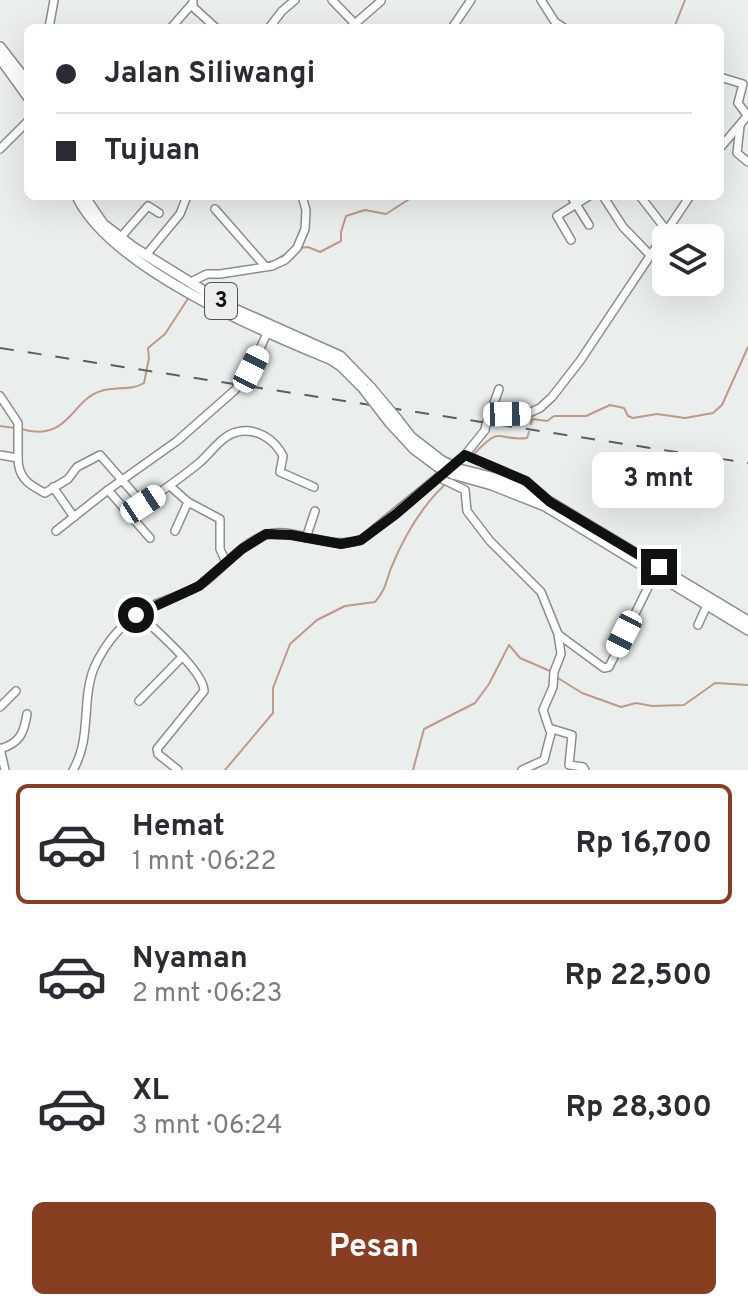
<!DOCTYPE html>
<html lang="id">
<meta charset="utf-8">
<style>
:root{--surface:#fff;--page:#f2f2f3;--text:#2b2b33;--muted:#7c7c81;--line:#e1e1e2;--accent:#873e21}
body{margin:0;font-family:Overpass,sans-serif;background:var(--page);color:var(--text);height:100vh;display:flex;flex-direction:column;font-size:30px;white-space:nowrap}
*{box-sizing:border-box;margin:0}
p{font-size:26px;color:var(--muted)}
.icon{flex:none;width:44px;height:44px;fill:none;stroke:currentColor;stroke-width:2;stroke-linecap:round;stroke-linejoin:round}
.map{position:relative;height:770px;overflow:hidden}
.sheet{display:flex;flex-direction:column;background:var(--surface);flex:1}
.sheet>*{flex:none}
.guide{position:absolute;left:24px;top:24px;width:700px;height:176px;border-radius:12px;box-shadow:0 8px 32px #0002;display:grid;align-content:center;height:176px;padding:0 32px;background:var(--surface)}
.controls{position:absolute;left:652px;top:224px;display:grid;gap:16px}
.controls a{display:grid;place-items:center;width:72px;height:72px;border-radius:12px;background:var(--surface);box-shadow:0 8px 32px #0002;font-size:40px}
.end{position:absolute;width:36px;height:36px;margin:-18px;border:10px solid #101211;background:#fff;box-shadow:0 0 0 4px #fff}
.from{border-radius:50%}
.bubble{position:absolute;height:56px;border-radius:12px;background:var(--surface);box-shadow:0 8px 32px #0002;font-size:26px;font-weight:700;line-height:56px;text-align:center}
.car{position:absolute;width:24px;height:48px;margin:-24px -12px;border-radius:10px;box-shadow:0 0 6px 2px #0007;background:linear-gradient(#fff 24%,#345 0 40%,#fff 0 76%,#345 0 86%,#fff 0)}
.guide b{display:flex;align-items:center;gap:28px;height:76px;font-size:30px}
.guide b+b{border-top:2px solid var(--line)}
.guide i{width:20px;height:20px;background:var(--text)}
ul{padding:14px 0 0;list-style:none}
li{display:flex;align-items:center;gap:24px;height:120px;margin:0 16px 12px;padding:0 16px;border:4px solid transparent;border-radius:12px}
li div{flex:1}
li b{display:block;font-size:30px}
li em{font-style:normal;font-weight:700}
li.on{border-color:var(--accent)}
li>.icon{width:72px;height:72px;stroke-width:1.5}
.cta{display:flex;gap:16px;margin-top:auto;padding:16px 32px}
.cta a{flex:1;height:92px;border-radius:12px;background:var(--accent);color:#fff;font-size:32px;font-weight:700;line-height:92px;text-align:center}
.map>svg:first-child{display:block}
</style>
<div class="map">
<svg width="748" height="770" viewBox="0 0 748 770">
<rect width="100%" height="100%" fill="#eaefed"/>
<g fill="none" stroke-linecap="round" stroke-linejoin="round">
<g stroke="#bf998b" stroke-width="2">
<polyline points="674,28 685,0"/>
<polyline points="300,248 308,247 320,252 341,241 341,232 346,216 365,210 386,214 414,196"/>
<polyline points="264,263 274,261 287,253"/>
<polyline points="531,424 532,419 547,421 554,416 586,416 610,405 624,408 628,416 633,418 657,414 685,418 713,413 722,405 748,347"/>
<polyline points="0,426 15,428"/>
<path d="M21,429c48,14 50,-29 80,-38 14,-5 31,0 43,-8l5,-25 -1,-10 17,-14 24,-37"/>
<path d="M475,453c29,-30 21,-11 52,-15l2,-6"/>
<polyline points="558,678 582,693 621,707 636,703 652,706 684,705 715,683 748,685"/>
<path d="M225,770l48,-57v-25l17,-44 27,-24 28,-14 30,-4c10,-11 11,-20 16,-34 14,-34 32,-65 60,-89"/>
<polyline points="413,770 424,729 475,703 489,684 509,645 520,658 550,671"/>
</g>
<defs>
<g id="minor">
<polyline points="193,0 193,7 216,28"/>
<polyline points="332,0 359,28"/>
<polyline points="541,0 555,22 564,28"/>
<polyline points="49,28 54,0"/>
<polyline points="171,28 191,5"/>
<polyline points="269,28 282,11 295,0"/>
<polyline points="350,28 381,1"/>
<polyline points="452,28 471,0"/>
<polyline points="720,77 743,84 738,103 747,115"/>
<polyline points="740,126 737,153 748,162"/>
<polyline points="720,148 748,115"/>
<polyline points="0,149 28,121"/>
<polyline points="571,196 589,225"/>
<polyline points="603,196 623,227 650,255"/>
<polyline points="640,196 667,231"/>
<polyline points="215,209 265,266"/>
<polyline points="120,238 148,206 159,213"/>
<polyline points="571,240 557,216 589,196"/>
<polyline points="146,255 180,214 187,196"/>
<polyline points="191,282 207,274 220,274 272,266 285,260 297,248 305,229 306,210 302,196"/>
<polyline points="0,396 18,423 18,458"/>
<polyline points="490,414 499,389"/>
<polyline points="486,424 490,414 529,413 540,408 552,397 580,361 690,196"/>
<path d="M0,455l18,3c0,20 11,27 27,35l23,-14 9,-12 23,-12 43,49c19,-13 38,-26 56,-41 11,-9 23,-28 38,-31 20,-5 38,8 46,24l-3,16 34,15"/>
<polyline points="465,455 526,481 547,499"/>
<polyline points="438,477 465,490 467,511 490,541 541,592 558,634 561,654 554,672 553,687 543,710 549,728 572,735 569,765 583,767 585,770"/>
<polyline points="170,486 188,502 220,519 220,549 226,562"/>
<polyline points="53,487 74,517"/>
<polyline points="108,490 150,538"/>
<polyline points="56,531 108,490 177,441 235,390 251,369 267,333"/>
<polyline points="175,531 188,502"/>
<polyline points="306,538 315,511"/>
<path d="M138,613c16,16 66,58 66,78l-47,58 1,5 20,16"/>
<polyline points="698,625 707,605"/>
<polyline points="559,635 604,668 609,667 655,573"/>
<polyline points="139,701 182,657"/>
<polyline points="0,707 16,691"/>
<polyline points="0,748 5,770"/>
<path d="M0,749c20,-6 24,-16 27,-35"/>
<path d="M73,770c19,-32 8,-69 21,-102 11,-25 32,-51 57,-62 17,-7 35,-12 51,-22 21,-15 38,-40 63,-49 25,-10 63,16 96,5l104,-85 20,-25"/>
<polyline points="522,770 544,760 551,733 549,728"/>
</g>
<g id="major">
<polyline points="0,47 28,83"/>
<polyline points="0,58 28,97"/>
<path d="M77,196c33,71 182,134 253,163l11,7 22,22"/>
<polyline points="84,196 103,224 133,247 230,307 340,356 371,388"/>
<polyline points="397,419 411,437 442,461"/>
<polyline points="390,423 414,449 438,467"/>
<polyline points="459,469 499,479 550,502 748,621"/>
<polyline points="453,474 492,485 545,506 748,630"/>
</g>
</defs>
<use href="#minor" stroke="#8a8e8c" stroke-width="10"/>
<use href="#major" stroke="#8a8e8c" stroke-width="12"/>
<use href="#minor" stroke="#fff" stroke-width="7"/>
<use href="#major" stroke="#fff" stroke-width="9"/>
<polyline stroke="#5c5f5e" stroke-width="2" stroke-dasharray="14 14" stroke-linecap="butt" points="0,348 748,463"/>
<defs>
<polyline id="minor-bridge" points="485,430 486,424"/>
<g id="major-bridge">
<polyline points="363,388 390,423"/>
<polyline points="371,388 397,419"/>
<polyline points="442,461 459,469"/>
<polyline points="438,467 453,474"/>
</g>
</defs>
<use href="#minor-bridge" stroke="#8a8e8c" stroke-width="10" stroke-linecap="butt"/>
<use href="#major-bridge" stroke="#8a8e8c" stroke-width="12" stroke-linecap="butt"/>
<use href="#minor-bridge" stroke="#fff" stroke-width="7"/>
<use href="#major-bridge" stroke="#fff" stroke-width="9"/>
</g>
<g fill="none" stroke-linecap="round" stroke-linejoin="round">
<polyline stroke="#101211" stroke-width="10" points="136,615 199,586 242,549 266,534 291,535 341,544 361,540 396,514 465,455 526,481 550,502 659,567"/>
</g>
<g text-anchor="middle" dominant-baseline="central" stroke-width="6" stroke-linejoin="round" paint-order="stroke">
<rect fill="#eaefed" stroke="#515453" stroke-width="2" x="205" y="283" width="32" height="36" rx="6"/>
<g font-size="22" font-weight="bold" fill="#101211">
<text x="221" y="301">3</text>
</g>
</g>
</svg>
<div class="controls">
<a><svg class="icon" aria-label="layers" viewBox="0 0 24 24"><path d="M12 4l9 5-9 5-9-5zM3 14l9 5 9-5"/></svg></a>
</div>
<i class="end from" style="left:136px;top:615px"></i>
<i class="end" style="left:659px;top:567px"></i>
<div class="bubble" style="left:592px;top:452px;width:132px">3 mnt</div>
<i class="car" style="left:251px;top:369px;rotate:27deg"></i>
<i class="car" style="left:507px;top:414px;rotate:89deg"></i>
<i class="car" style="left:143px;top:504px;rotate:57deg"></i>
<i class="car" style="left:624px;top:634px;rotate:207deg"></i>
<div class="guide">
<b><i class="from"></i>Jalan Siliwangi</b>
<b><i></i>Tujuan</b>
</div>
</div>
<section class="sheet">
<ul>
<li class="on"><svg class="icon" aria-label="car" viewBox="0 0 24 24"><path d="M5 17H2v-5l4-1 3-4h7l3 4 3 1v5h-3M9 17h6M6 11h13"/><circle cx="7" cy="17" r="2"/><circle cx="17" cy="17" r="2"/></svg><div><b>Hemat</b><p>1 mnt · 06:22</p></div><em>Rp 16,700</em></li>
<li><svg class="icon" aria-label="car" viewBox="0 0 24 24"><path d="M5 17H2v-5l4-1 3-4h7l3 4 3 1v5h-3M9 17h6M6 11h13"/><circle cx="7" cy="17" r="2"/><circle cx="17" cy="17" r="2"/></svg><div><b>Nyaman</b><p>2 mnt · 06:23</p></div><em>Rp 22,500</em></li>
<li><svg class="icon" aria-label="car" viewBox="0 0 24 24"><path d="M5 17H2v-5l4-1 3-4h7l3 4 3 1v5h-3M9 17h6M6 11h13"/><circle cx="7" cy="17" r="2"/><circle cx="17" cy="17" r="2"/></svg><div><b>XL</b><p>3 mnt · 06:24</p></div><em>Rp 28,300</em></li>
</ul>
<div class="cta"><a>Pesan</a></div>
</section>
